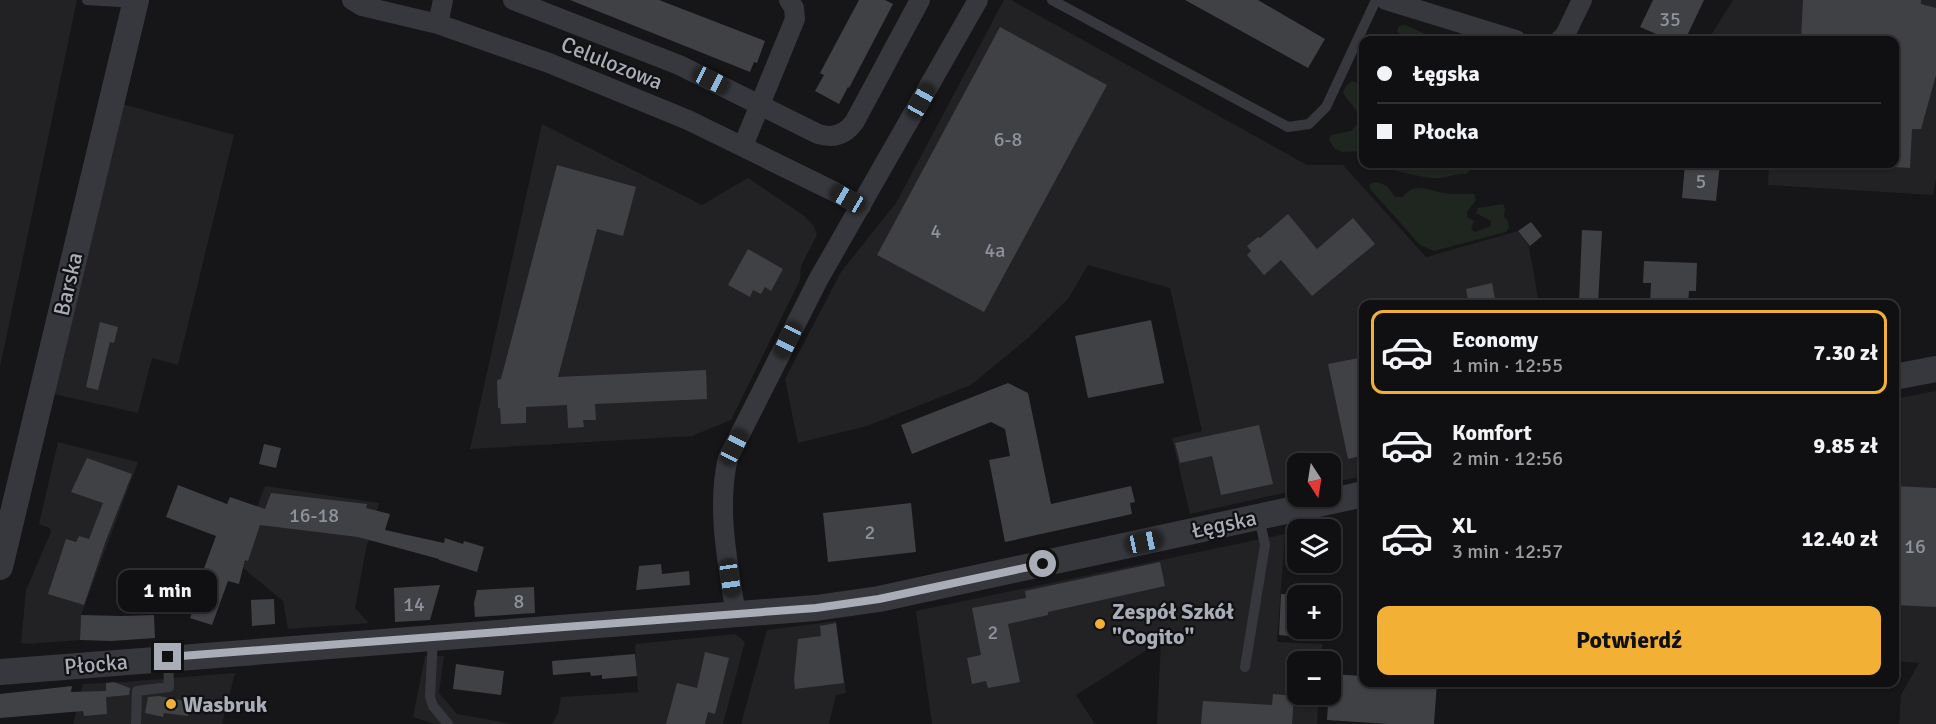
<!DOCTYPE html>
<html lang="pl">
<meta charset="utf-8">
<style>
:root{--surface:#101012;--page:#19191b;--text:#f1f3f6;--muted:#9c9d9f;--line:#303032;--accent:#f2b134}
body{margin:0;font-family:Signika,sans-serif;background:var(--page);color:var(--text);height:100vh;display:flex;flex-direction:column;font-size:22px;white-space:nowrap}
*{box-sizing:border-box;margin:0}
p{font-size:20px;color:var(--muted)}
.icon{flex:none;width:33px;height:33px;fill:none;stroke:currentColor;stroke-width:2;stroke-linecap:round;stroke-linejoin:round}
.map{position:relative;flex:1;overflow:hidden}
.sheet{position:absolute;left:1359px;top:300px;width:540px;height:387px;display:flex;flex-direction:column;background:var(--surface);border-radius:12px;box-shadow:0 2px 4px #0004,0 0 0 2px var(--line)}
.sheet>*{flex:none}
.banner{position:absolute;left:1359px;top:36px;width:540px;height:132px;border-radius:12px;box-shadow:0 2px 4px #0004,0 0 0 2px var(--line);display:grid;align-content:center;height:132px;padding:0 18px;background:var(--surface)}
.needle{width:39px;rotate:168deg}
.fabs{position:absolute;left:1287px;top:453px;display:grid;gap:12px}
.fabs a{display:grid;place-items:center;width:54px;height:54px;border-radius:12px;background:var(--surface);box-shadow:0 2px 4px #0004,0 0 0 2px var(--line);font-size:30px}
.end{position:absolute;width:27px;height:27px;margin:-14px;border:8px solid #a8adb8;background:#111;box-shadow:0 0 0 3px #111}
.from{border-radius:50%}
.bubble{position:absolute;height:42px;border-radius:12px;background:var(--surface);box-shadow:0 2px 4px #0004,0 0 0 2px var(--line);font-size:20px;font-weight:700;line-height:42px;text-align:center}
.car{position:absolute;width:18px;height:36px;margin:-18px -9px;border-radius:8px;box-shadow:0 0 4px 2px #0007;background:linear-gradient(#222 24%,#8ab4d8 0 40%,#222 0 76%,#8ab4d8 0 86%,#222 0)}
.banner b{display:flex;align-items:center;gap:21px;height:57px;font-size:22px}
.banner b+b{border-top:2px solid var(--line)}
.banner i{width:15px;height:15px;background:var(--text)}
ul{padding:10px 0 0;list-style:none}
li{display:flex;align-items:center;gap:18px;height:84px;margin:0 12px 9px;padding:0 6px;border:3px solid transparent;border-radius:12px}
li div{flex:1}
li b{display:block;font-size:22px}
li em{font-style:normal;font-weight:700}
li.on{border-color:var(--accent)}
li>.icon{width:54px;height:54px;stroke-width:1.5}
.cta{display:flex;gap:12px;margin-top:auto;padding:12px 18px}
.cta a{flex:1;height:69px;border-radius:12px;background:var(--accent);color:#111;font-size:24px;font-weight:700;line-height:69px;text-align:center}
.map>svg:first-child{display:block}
</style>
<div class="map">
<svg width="1936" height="724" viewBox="0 0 1936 724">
<rect width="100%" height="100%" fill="#161618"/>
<g fill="#222225">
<polygon points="0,0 77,0 0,367"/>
<polygon points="1004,0 1011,0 1307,165 1343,165 1426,257 1518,231 1529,246 1539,304 1364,304 1363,476 1331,483 1330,464 1298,464 1297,490 1190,514 1172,438 1202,431 1170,288 1088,265 1068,299 1028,338 971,385 867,426 798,443 785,379 841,272 896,203"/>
<polygon points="1733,0 1936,0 1936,179 1933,195 1768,185 1769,164 1894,164 1894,40 1708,40"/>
<polygon points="115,102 234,135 178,365 152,358 138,413 45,392"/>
<polygon points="542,124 702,205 748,178 803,215 814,226 817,235 801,266 800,280 731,420 692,436 470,449"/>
<polygon points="1936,391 1936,724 1899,724 1901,695 1919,663 1895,661 1894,399"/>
<polygon points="58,442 138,462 81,615 80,640 27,644 21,643 26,590 51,532 50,528 39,524"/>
<polygon points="265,486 379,503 366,549 355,608 369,623 288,629 283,601 243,568 245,560 238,558"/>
<polygon points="1285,534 1277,642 1322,644 1321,661 1298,662 1298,694 1319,695 1317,724 1157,724 1161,641 1076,695 1095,724 932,724 916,611"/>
<polygon points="836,621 846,693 836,695 829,724 741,724 767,630"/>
<polygon points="735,634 745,642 723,724 552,724 558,713 561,697 638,692 635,644"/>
<polygon points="425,656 444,656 439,693 457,714 513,724 435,724 413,717"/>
<polygon points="235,673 222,724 73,724 83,684 124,682"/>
</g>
<g fill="#1e261f">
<polygon points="1405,25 1439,40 1405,40 1397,31 1399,26"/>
<path d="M1352,81l11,3v67l-20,1 -8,-3 -6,-9 2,-5 20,-4 7,-8c0,-18 -8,-17 -15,-31l3,-6z"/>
<path d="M1377,164h66c9,8 16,0 27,0l2,4 -6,6c-12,-1 -16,4 -28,4 -19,0 -39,-7 -57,-11z"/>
<path d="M1377,182l10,4 8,11h8c11,-16 26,-6 41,-4 10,2 21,0 30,1l2,6 -9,12v5l7,4 -3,9 4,2 16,-6v-5l-15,-8 2,-5 25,-4 2,5 -1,8 4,4 1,7 -3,4 -72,19 -14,-6 -49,-55 -2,-4 2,-3z"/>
</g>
<g fill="#404145">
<polygon points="570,0 659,0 765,41 757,63 754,62 750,72"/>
<polygon points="859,0 885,0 893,4 849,88 848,87 839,104 815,91 824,75 820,73"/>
<polygon points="1185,0 1258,0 1325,39 1308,68"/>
<polygon points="1653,0 1704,0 1685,40 1670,40 1640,27"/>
<polygon points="1803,0 1921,0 1921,4 1936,8 1936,75 1921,129 1912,129 1910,168 1894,167 1894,40 1801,40"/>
<polygon points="1000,27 1107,85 984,312 877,255"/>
<polygon points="1685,164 1720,164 1716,201 1682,198"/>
<polygon points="557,165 636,187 623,236 597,229 558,377 706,370 707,399 595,404 596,420 583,420 584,427 568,428 567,405 526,407 526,423 501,424 500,408 498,408 497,380 501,379"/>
<polygon points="1288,214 1317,249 1353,218 1375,244 1312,296 1281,260 1264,275 1247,255 1251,251 1247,246 1258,237 1260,238"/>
<polygon points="1531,222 1542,236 1530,246 1518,231"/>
<polygon points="1582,230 1602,231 1598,304 1579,304"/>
<polygon points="748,249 783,269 771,291 765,287 761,294 753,290 750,297 728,285"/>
<polygon points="1644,261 1697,263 1696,291 1689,291 1688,304 1650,304 1651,283 1643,283"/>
<polygon points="1492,283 1496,304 1469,304 1466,289"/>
<polygon points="1151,320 1164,383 1088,398 1075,336"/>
<polygon points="100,322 118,327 114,343 110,342 98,390 86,387"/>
<polygon points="1364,357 1364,455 1348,459 1328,364"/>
<polygon points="1008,383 1028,393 1051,504 1131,486 1135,502 1130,503 1132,514 1005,542 989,460 1010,456 1005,429 991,422 912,454 901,425"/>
<polygon points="1259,425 1273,484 1221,495 1212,456 1180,463 1175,443"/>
<polygon points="264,444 281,448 276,468 259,464"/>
<polygon points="87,458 132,474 105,543 84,605 48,594 66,539 76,542 79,536 89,539 103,503 71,492"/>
<polygon points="178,485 227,504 230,497 265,509 271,493 367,504 366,508 390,514 385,530 444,543 445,538 463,544 464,541 484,547 477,572 439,560 439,559 358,537 260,525 248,561 245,560 239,584 228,581 212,625 190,618 193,610 189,609 216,536 166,517"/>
<polygon points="1894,486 1936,488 1936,607 1894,605"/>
<polygon points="911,503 916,552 828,562 823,513"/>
<polygon points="1160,562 1165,586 1048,612 1048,615 1008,624 1020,682 988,688 986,681 972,684 967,658 981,655 972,608 1026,598 1025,591"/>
<polygon points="661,564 662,574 689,571 690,585 636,590 639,566"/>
<polygon points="440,585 430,620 395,622 394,588"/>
<polygon points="534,587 535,613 475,617 474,603 477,590"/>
<polygon points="1281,594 1298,595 1298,637 1279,635"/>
<polygon points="274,599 275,624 252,626 251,600"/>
<polygon points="81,615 121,616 154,615 155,638 111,641 80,640"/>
<polygon points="836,623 844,683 795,689 794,680 798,639 821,636 820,626"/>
<polygon points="705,652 729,658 715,714 708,712 705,724 666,724 677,683 697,688"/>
<polygon points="635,654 637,676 602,679 602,675 591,676 590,672 553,675 552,661"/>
<polygon points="456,664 504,671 501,695 453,689"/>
<polygon points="1330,674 1364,676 1364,682 1437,682 1434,724 1388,724 1327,720"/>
<polygon points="114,682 130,688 129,695 106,697 107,714 84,716 83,711 0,718 0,694 72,686 71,692 106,691 106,683"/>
<polygon points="1273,694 1294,696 1292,724 1201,724 1203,701 1272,705"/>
<polygon points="159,696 190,702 188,716 164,713 163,717 145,713 148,697"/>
</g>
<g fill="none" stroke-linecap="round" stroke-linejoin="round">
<g stroke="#37383d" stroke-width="10">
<polyline points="87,0 135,3"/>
<polyline points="1052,0 1288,127 1309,124 1326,107 1376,0"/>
<polyline points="433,637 430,697 433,706 448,724"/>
<polyline points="1245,667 1265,545 1259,517"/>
<polyline points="136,724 137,691 169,687 168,658"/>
</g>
<g stroke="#37383d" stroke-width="20">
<polyline points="352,0 362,6 438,24 549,63 688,120 835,192 861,206"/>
<path d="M513,0l166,65 139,69c16,5 28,0 37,-13l65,-121"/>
<polyline points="1386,0 1516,40"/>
<polyline points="438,24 443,0"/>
<polyline points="1560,40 1565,35 1582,0"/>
<polyline points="743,146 795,19 794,8 789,0"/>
<path d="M736,615c-8,-51 -20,-107 -8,-157l90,-178 160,-280"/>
</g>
<g stroke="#37383d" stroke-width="26">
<polyline points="1894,377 1936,369"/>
<polyline points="0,567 136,0"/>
<polyline points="0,672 816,608 879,599 1364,494"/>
</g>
</g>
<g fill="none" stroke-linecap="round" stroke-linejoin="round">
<polyline stroke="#a8adb8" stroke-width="8" points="168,657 816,608 879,599 1043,564"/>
</g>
<g fill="#f2b134" stroke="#111113" stroke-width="2">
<circle cx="1100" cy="624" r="6"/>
<circle cx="171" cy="704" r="6"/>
</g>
<g text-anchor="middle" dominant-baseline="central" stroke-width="4.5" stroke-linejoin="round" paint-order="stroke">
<g font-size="20" fill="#8e929b">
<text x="1670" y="19">35</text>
<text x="1008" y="139">6-8</text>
<text x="1701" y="181">5</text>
<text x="936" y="231">4</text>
<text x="995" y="250">4a</text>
<text x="314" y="515">16-18</text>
<text x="870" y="532">2</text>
<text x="1915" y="546">16</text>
<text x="519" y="601">8</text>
<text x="414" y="604">14</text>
<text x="993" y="632">2</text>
</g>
<g font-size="22" fill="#a8adb8" stroke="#111113">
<text transform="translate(612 63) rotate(22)">Celulozowa</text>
<text transform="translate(68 284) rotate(-77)">Barska</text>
<text transform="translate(1224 524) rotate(-12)">Łęgska</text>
<text transform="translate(96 664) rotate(-5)">Płocka</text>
</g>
<g font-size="22" font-weight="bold" fill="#a8adb8" stroke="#111113" text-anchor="start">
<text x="1112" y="611">Zespół Szkół<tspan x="1112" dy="25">"Cogito"</tspan></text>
<text x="183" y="704">Wasbruk</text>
</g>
</g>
</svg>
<div class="fabs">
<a><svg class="needle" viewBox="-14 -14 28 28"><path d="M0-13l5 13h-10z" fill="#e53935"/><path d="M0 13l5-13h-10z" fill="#9c9d9f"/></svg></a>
<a><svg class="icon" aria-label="layers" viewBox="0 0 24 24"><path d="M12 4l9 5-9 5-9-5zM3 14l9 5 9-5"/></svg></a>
<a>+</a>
<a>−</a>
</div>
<i class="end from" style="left:1043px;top:564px"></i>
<i class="end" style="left:168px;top:657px"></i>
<div class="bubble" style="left:118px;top:570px;width:99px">1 min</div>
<i class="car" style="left:711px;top:80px;rotate:117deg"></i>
<i class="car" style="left:921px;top:101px;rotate:29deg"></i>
<i class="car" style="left:848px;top:199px;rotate:300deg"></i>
<i class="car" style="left:788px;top:340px;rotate:206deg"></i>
<i class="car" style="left:734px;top:447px;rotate:27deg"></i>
<i class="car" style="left:1144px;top:542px;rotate:78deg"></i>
<i class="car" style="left:730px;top:578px;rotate:172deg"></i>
<div class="banner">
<b><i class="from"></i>Łęgska</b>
<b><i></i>Płocka</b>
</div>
<section class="sheet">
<ul>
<li class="on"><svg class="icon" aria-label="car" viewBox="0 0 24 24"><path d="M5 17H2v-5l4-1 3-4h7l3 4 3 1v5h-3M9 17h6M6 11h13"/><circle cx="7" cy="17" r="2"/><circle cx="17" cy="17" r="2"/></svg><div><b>Economy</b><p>1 min · 12:55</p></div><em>7.30 zł</em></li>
<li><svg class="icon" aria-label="car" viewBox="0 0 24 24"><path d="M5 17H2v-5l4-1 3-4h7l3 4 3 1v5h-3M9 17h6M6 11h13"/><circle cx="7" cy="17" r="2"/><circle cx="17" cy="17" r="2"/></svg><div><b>Komfort</b><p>2 min · 12:56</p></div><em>9.85 zł</em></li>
<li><svg class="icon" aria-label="car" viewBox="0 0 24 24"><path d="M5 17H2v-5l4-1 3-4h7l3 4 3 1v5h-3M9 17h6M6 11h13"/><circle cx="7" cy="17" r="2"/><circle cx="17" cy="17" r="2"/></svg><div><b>XL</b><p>3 min · 12:57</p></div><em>12.40 zł</em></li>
</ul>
<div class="cta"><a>Potwierdź</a></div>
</section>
</div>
